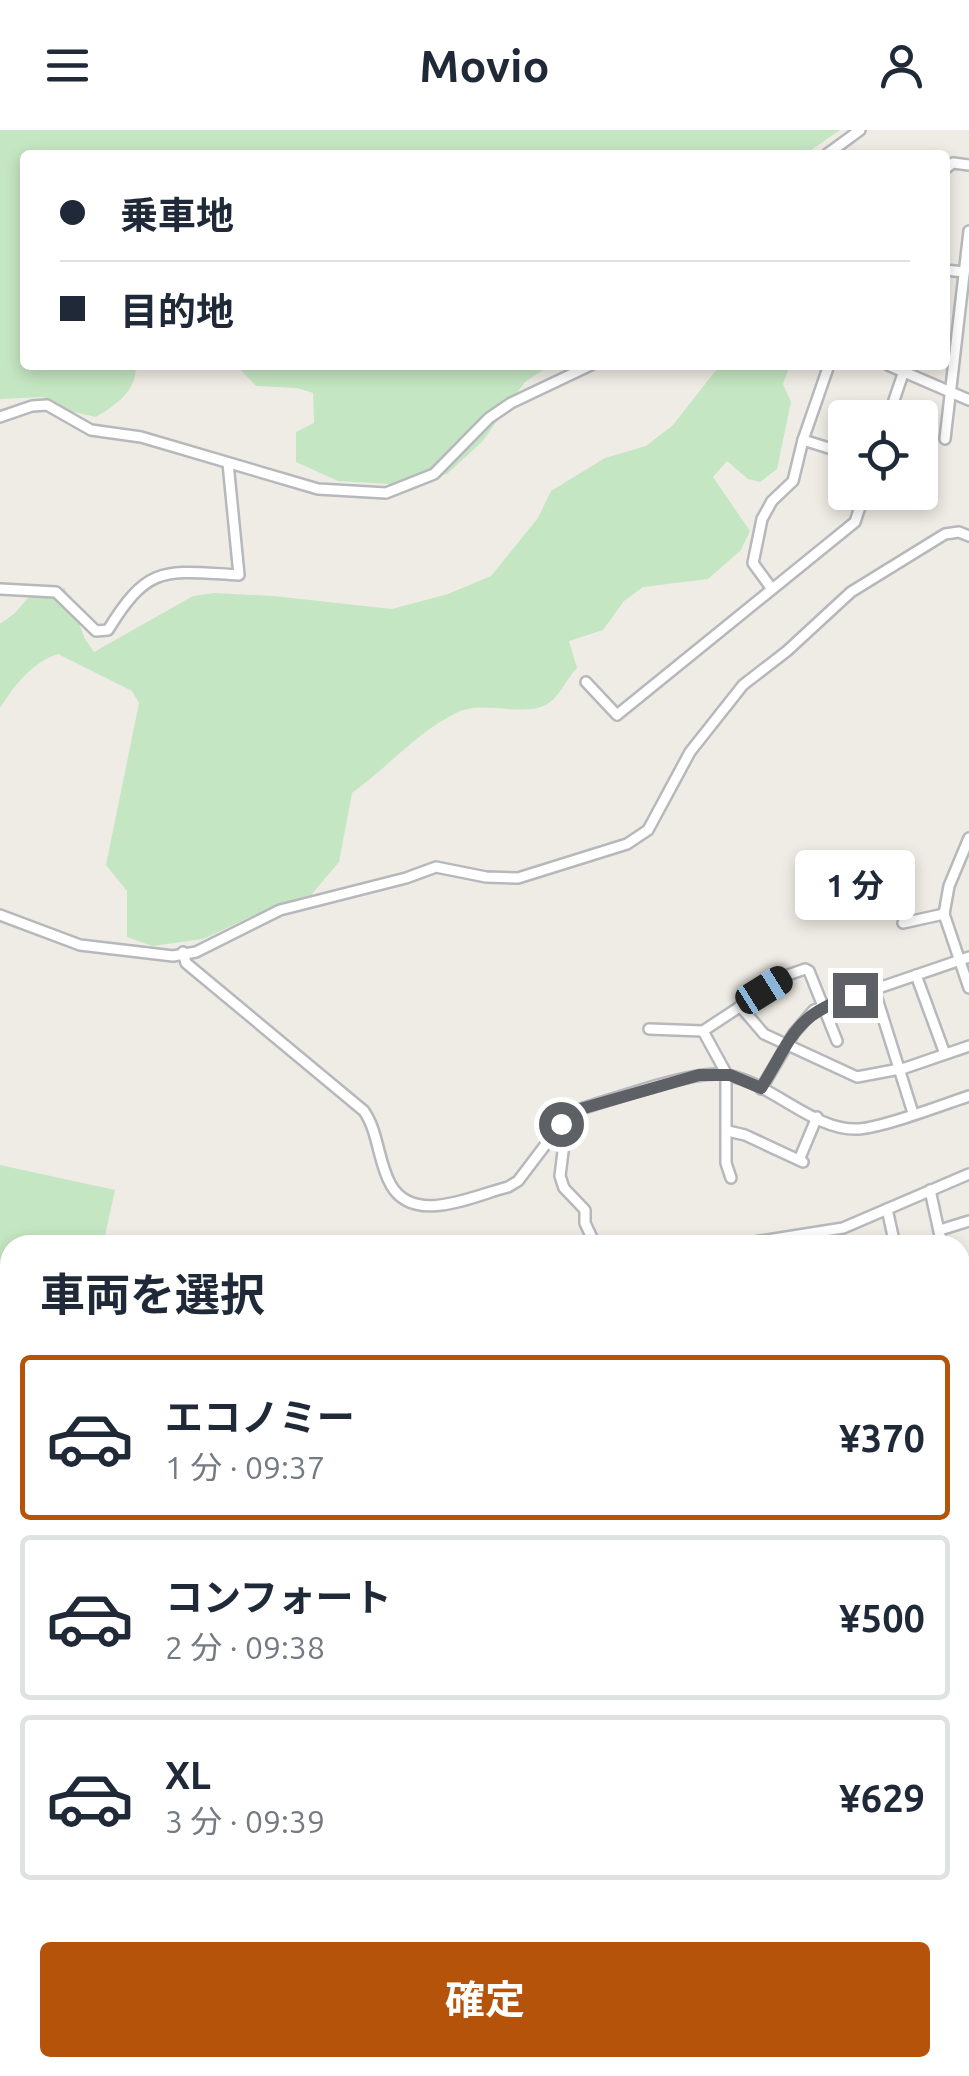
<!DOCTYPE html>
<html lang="ja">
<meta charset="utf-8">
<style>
:root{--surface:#fff;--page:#f2f2f3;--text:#1f2937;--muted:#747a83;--line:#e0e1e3;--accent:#b45309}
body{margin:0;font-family:Ubuntu,"Noto Sans JP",sans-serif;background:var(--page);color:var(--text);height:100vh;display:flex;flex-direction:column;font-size:38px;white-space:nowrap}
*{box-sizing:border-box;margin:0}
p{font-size:32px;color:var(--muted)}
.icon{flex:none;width:55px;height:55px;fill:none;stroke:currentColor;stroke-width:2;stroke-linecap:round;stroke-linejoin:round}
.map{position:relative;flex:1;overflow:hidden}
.side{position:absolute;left:0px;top:1105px;width:970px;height:842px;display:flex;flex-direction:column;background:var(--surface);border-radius:30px 30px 0 0;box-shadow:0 5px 15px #0003}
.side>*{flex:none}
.hud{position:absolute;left:20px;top:20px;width:930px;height:220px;border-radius:10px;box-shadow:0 5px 15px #0003;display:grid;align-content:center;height:220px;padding:0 40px;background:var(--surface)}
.fabs{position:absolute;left:828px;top:270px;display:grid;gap:20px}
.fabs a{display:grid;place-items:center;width:110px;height:110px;border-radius:10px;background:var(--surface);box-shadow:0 5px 15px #0003;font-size:50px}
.end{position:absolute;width:45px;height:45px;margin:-22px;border:12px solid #5d6165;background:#fff;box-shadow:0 0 0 5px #fff}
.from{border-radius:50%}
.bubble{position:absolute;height:70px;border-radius:10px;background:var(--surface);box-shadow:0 5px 15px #0003;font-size:32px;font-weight:700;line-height:70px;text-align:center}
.car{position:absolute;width:30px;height:60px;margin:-30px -15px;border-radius:12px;box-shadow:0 0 8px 2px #0007;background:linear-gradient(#222 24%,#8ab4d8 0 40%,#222 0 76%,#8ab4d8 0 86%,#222 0)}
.hud b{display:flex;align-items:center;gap:35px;height:95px;font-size:38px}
.hud b+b{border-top:2px solid var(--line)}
.hud i{width:25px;height:25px;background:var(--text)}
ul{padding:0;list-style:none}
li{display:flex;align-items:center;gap:30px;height:165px;margin:0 20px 15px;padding:0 20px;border:5px solid var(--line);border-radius:10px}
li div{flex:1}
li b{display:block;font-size:38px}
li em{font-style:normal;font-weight:700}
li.current{border-color:var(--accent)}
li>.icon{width:90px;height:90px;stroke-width:1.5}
h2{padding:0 40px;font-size:45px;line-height:120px}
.button{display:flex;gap:20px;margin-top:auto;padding:20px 40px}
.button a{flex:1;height:115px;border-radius:10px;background:var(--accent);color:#fff;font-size:40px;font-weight:700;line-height:115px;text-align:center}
header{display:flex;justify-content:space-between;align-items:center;height:130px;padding:0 40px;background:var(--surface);font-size:45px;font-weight:700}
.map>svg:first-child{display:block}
</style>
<header><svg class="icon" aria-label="menu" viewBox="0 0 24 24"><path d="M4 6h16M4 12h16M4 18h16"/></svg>Movio<svg class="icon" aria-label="person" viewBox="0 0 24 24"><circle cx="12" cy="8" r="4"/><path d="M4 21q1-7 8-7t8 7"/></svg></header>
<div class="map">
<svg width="969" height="1946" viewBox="0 0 969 1946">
<rect width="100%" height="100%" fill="#efece5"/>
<g fill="#c5e6c2">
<path d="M0,0h840l-36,25h-779v210h111c0,27 -19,39 -40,52l-27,-6 -26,-14 -43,2z"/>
<polygon points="236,235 551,235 525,252 482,312 447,344 390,354 338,351 296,332 296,302 314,293 313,263 297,258 256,256"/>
<path d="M720,235h70l-7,19 8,18 -14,67 -17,13 -12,-3 -21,-18 -14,16 37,54 -9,19 -33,29 -65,8 -19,14 -21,29 -34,11 8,27c-12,12 -19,34 -36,39 -26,8 -60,-7 -85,6 -39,19 -69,55 -104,80l-13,69 -28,33 -33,9 -75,35 -51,7 -25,-9v-46l-21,-26 33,-162 -7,-12 -74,-37c-26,8 -44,32 -58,54v-84l15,-11 18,-21 32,-4 20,51 9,13 99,-56 21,-3 59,3 119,13 56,-15 43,-18 47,-58 13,-27 54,-33 41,-12 27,-21z"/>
<polygon points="0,1035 115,1060 103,1115 10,1115 10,1137 0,1135"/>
<polygon points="10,1745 10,1876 0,1856 0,1749"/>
</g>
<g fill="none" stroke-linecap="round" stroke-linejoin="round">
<polyline stroke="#a7dffe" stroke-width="15" points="671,1938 676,1946"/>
<defs>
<g id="minor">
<polyline points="826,25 860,0"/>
<polyline points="945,39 953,33 969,35"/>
<polyline points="945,140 964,142"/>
<polyline points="888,235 969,270"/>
<polyline points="0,287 32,276 47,275 91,300 141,307 318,359 386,363 434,344 489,288 511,273 591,235"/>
<polyline points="888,288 906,235"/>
<polyline points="945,309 969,101"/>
<polyline points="803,310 845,323"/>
<path d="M0,459l56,3 40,39 12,-1c41,-67 57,-59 131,-55l-11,-112"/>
<polyline points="772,459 753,433 762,389 772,371 793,351 803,310 829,235"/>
<polyline points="586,552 617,585 855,392 865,362"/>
<polyline points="969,708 949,756 944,784 969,858"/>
<polyline points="0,785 80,815 173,826 196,822 280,780 406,748 436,737 486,747 518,748 627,714 648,700 690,622 743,555 787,521 851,462 945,404 959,402 969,406"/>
<polyline points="903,793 944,784"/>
<path d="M183,822l3,11 178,148c15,22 14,52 27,74 23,41 84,10 117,2l10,-6 50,-66 9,-5c35,-10 107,-37 141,-36 48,2 93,58 141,55 26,-2 83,-24 110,-33"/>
<polyline points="916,845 945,924"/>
<polyline points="874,859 913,983"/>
<polyline points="740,876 764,904 857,947 905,938 969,916"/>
<polyline points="649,899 703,901 788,845 805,839 809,841 837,911"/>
<polyline points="703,901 726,943 726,1033 731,1048"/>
<polyline points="761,959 794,903 814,880 969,827"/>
<polyline points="567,989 560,1046 564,1058 585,1080 585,1093 592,1108 589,1115"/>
<polyline points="728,1001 745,1005 803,1032"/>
<polyline points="799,1030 817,987"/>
<polyline points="930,1060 942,1115"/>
<polyline points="887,1079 895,1115"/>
<polyline points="940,1100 969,1091"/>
<polyline points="735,1115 843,1098 969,1044"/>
<polyline points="960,1137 969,1135"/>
<polyline points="0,1156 10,1157"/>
<polyline points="960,1182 969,1180"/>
<polyline points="960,1243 969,1241"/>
<polyline points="0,1388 10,1388"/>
<polyline points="960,1416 969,1319"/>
<polyline points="0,1435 10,1524"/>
<polyline points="960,1600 969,1599"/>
<polyline points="960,1638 969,1637"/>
<polyline points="960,1668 969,1666"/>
<polyline points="960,1819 969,1821"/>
<polyline points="651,1938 656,1946"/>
</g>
</defs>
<use href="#minor" stroke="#b6b8bc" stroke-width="14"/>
<use href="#minor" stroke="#fff" stroke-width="9"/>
</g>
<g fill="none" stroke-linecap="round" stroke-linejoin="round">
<path stroke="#5d6165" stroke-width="12" d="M561,994l16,-14 122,-35h31l31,13c32,-51 32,-73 94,-93"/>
</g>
</svg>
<div class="fabs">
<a><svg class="icon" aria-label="locate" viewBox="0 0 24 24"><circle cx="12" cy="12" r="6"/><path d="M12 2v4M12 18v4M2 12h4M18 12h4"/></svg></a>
</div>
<i class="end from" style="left:561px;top:994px"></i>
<i class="end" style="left:855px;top:865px"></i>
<div class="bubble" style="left:795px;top:720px;width:120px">1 分</div>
<i class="car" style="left:764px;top:860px;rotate:58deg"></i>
<div class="hud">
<b><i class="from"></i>乗車地</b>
<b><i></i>目的地</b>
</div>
<section class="side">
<h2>車両を選択</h2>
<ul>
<li class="current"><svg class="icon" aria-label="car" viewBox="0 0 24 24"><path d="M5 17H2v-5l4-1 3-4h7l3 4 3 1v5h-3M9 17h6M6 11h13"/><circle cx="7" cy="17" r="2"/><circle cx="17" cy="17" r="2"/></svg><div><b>エコノミー</b><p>1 分 · 09:37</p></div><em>¥370</em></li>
<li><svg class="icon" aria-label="car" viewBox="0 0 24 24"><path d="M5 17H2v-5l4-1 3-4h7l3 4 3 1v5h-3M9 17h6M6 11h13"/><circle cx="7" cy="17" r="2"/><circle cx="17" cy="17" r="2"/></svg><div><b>コンフォート</b><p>2 分 · 09:38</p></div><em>¥500</em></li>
<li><svg class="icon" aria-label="car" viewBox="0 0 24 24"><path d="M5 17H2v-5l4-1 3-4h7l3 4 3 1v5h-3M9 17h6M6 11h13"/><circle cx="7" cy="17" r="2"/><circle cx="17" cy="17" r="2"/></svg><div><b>XL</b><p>3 分 · 09:39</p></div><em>¥629</em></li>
</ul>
<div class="button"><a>確定</a></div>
</section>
</div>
